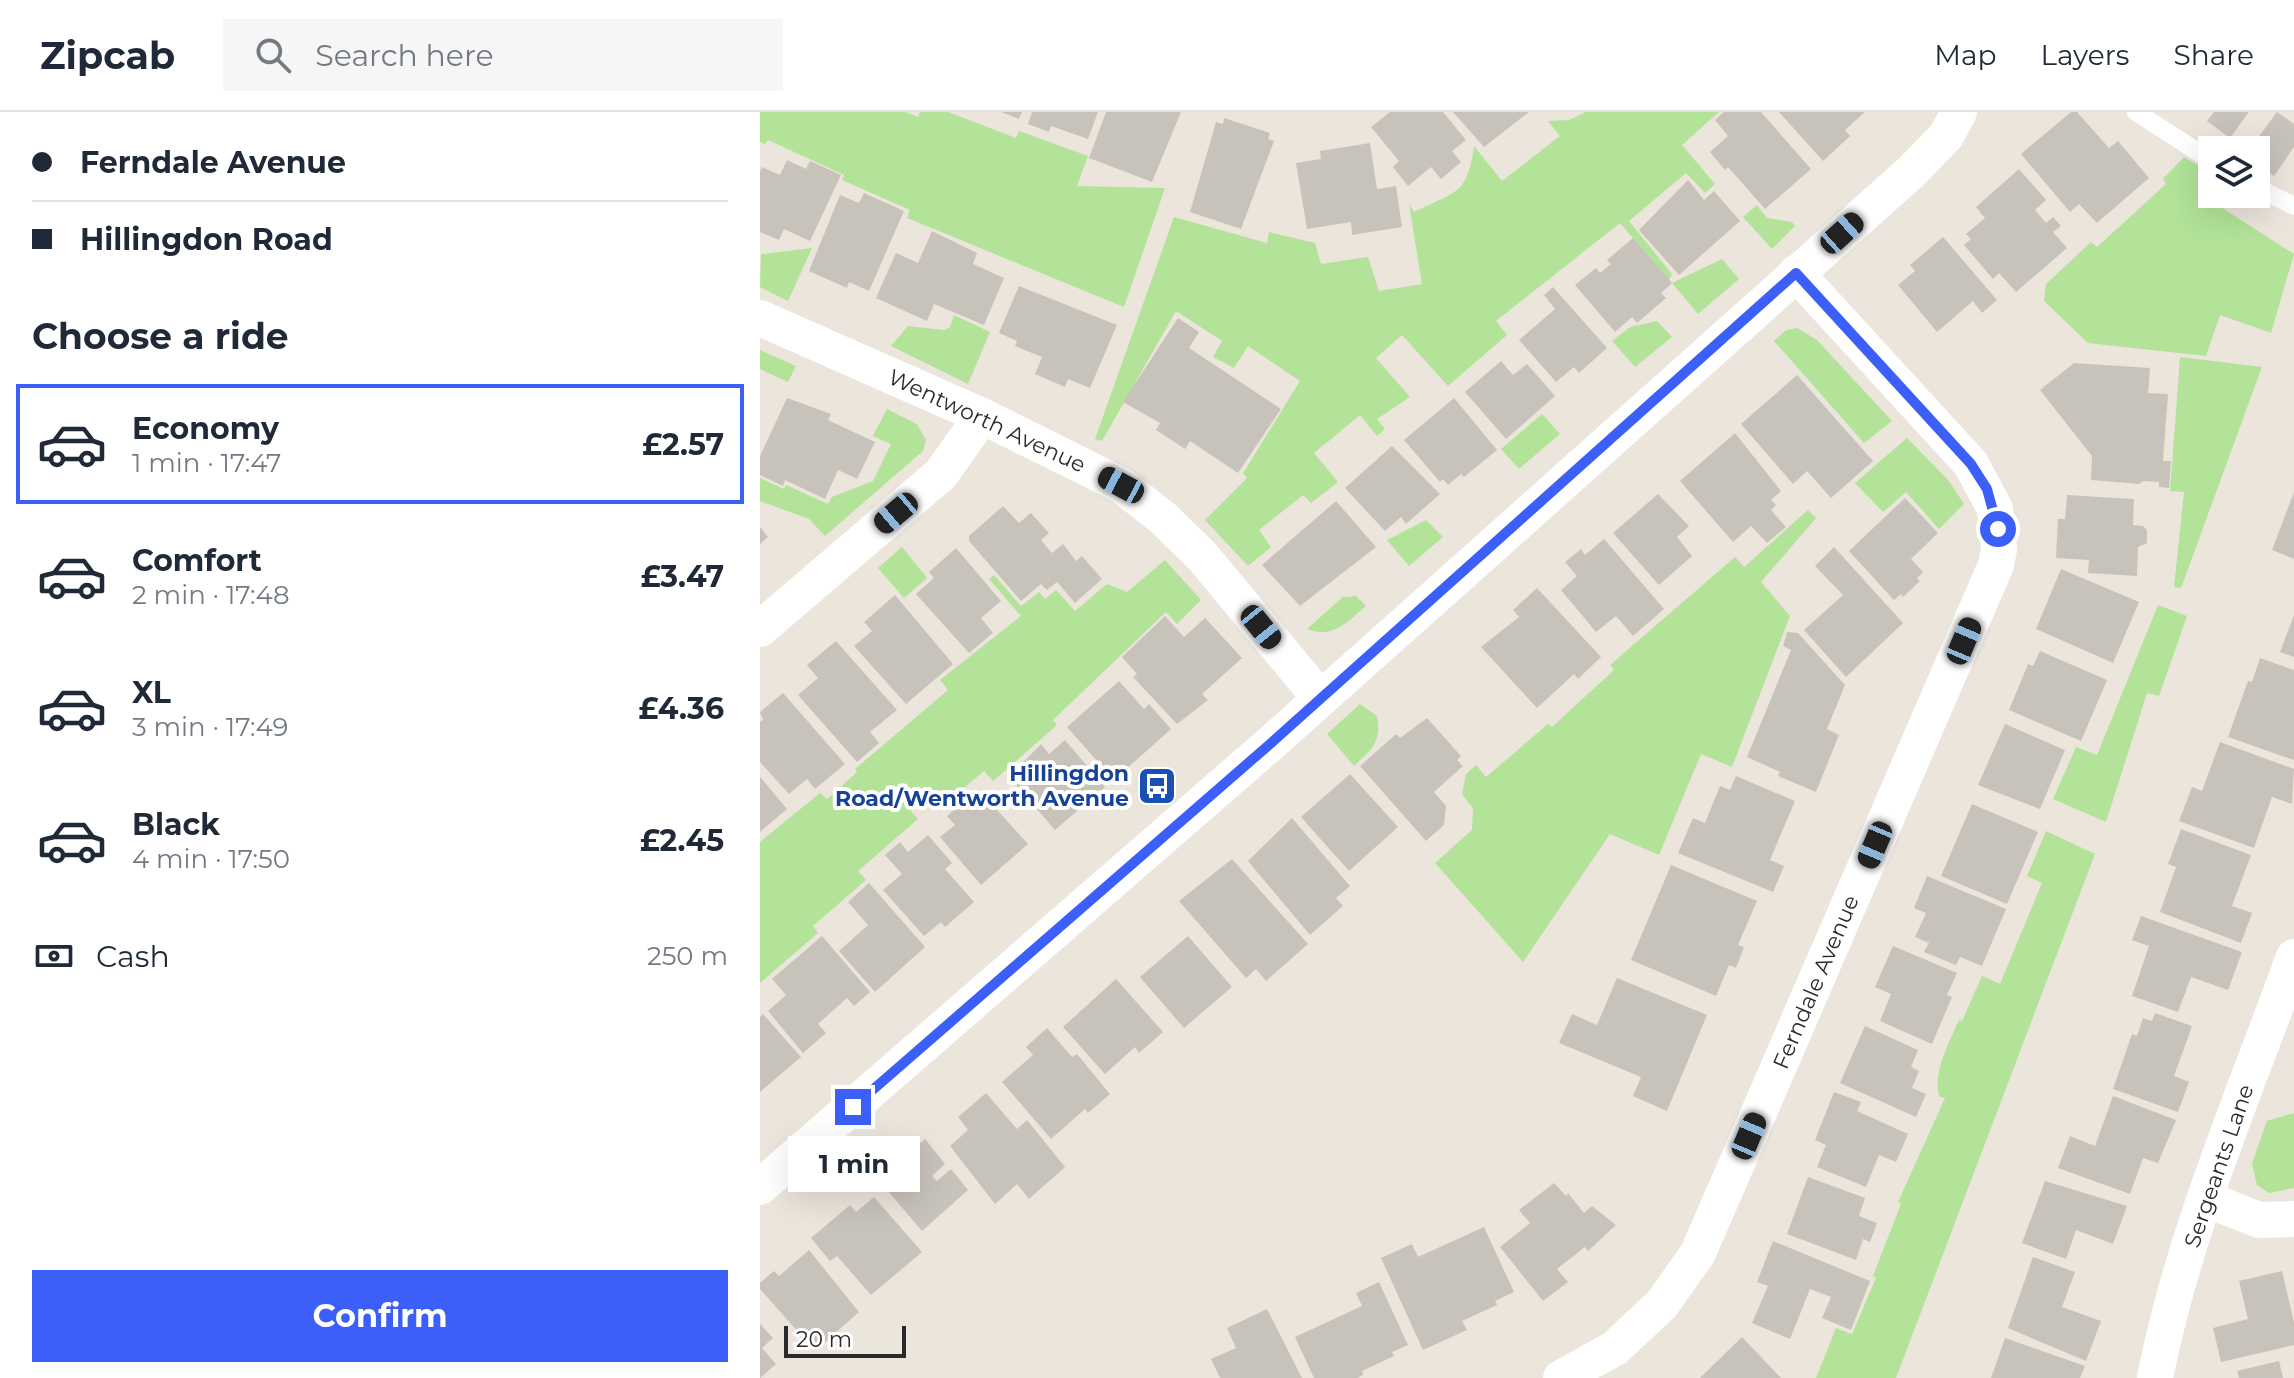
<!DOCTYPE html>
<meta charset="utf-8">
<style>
:root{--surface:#fff;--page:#f6f6f7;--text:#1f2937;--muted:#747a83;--line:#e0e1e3;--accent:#3c5ff9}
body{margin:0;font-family:Montserrat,sans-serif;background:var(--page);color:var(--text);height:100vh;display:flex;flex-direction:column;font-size:30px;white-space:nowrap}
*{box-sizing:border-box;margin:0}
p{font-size:26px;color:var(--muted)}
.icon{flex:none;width:44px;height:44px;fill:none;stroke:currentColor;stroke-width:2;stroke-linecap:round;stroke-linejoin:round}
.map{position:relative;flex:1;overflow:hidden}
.side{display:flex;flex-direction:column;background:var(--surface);width:760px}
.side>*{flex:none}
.guide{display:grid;align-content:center;height:176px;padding:0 32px;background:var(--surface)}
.fabs{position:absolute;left:1438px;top:24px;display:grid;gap:16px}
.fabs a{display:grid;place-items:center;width:72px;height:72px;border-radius:0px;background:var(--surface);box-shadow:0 8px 32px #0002;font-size:40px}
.scale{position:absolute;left:24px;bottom:20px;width:122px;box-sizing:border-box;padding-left:8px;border:4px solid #2a2a2a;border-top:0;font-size:22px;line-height:28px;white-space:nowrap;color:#2a2a2a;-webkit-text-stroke:6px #fff;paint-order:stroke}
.end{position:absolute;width:36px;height:36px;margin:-18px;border:10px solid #3c5ff9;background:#fff;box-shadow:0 0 0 4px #fff}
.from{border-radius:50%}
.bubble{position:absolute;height:56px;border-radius:0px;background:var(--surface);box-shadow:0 8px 32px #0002;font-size:26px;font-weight:700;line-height:56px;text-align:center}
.car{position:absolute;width:24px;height:48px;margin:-24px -12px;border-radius:10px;box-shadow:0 0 6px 2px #0007;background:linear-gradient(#222 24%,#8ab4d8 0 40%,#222 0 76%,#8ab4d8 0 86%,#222 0)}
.guide b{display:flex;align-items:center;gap:28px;height:76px;font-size:30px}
.guide b+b{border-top:2px solid var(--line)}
.guide i{width:20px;height:20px;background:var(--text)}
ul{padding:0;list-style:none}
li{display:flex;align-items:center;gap:24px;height:120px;margin:0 16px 12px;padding:0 16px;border:4px solid transparent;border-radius:0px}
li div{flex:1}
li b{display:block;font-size:30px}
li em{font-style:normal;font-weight:700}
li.on{border-color:var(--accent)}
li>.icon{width:72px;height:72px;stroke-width:1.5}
h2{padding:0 32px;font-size:36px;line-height:96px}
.pay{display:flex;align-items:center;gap:20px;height:88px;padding:0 32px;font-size:30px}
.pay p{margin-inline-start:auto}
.primary-button{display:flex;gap:16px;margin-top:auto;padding:16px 32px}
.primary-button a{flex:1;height:92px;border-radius:0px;background:var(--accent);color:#fff;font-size:32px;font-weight:700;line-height:92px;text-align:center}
header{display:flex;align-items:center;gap:48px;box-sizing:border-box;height:112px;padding:0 40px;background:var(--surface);border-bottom:2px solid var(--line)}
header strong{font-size:38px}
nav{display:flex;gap:44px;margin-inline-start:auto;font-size:28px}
.search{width:560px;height:72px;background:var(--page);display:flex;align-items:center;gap:20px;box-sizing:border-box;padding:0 28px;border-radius:0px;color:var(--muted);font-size:30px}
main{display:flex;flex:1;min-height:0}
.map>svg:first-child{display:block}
</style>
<header>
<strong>Zipcab</strong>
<div class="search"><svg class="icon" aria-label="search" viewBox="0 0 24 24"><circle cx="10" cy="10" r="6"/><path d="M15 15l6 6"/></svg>Search here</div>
<nav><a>Map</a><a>Layers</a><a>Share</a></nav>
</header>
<main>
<section class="side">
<div class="guide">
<b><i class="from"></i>Ferndale Avenue</b>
<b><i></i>Hillingdon Road</b>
</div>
<h2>Choose a ride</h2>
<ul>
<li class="on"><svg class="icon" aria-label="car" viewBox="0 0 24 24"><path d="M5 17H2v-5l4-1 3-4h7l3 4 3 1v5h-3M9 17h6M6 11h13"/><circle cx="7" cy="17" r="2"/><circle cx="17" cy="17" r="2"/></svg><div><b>Economy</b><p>1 min · 17:47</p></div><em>£2.57</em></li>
<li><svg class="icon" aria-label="car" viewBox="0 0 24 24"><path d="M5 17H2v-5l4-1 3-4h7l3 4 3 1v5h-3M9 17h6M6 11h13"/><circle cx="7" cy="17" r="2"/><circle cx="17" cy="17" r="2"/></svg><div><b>Comfort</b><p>2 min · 17:48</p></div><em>£3.47</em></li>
<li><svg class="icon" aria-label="car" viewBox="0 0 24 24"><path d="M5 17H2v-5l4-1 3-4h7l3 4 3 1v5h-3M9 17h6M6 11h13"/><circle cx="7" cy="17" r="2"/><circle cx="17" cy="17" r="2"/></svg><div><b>XL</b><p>3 min · 17:49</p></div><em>£4.36</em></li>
<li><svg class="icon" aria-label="car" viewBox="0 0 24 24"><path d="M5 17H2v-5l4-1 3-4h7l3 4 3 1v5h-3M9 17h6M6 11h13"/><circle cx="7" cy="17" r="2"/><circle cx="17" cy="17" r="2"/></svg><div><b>Black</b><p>4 min · 17:50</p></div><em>£2.45</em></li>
</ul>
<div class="pay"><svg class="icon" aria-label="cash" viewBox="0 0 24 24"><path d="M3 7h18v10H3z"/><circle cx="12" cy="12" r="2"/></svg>Cash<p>250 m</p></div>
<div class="primary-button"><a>Confirm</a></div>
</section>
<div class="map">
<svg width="1534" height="1266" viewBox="0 0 1534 1266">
<rect width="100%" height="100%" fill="#ece5dc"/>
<g fill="#b2e399">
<polygon points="0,0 146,0 158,5 160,0 188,0 256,26 259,19 328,44 317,74 405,76 364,195 147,106 150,98 82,68 84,63 8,28 5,32 0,30"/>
<path d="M826,0h133l-37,33 33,39 -10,9 -19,-20 -57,48 43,53 -3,6 -49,-57 -124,98 11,14 -59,51 -46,-51 -26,23 34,39 -33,22 8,10 -8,7 -17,-21 -46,38 24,29 -27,21 -8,-8 -44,35 12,17 -23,19 -43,-46 42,-42 -4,-5 57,-92 -52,-35 -14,22 -21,-11 9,-16 -46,-30 -74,130 -7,-2 79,-222 93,26 2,-11 46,11 6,21 47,-7 11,34 43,-7 -13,-80 5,8c42,-21 53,-16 60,-66l28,35 58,-45 -12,-15 21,-1z"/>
<polygon points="1424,45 1452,61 1452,82 1457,82 1453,90 1534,142 1511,221 1460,203 1446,244 1328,231 1284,189 1286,172 1331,130 1337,135 1406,72 1403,67"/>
<polygon points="997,93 1007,106 1032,110 1035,114 1012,137 983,105"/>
<polygon points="52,136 28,189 0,175 1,142"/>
<polygon points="962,147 979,167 938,202 912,171"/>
<polygon points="194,203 230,220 208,272 131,234 148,214 184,218 190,215"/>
<polygon points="897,209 912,225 875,255 852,229 870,215"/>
<polygon points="1037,216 1057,228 1132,309 1104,331 1014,229 1026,218"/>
<polygon points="0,238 36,254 28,270 0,257"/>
<polygon points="1420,245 1502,255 1421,476 1414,475 1424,380 1410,379"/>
<polygon points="127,297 157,312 166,328 163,339 65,424 49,407 0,389 0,366 24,377 26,373 68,392 72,385 113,369 131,332 113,324"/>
<polygon points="782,302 800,322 759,357 741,337"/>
<polygon points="1147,326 1189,369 1204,392 1179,417 1146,380 1123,400 1095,371"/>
<polygon points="1048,398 1056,406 1001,470 1030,504 972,655 941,642 899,743 850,722 763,850 675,751 712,718 713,696 702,682 706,662 716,653 726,665 788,612 792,615 854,558 850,553 975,445 984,455"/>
<polygon points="666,408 683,425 649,454 627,428"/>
<polygon points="142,435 167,466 144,486 118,456"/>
<polygon points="405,448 441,488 417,512 406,500 293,608 297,613 233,669 224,659 182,694 159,692 151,699 158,707 98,759 106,768 53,814 58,821 0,871 0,730 60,681 67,687 97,660 95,657 188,578 180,568 261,504 229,467 234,463 261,494 279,480 285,487 296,478 315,499 347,472 367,480"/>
<path d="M596,484l10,10c-20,17 -33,33 -59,23l36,-32z"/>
<polygon points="1398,493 1427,504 1399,584 1387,581 1346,710 1293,687 1316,635 1337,643"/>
<path d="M600,592l17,12c5,26 -5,33 -23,50l-27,-32z"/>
<path d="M1286,719l49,23 -199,524h-80l20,-50 16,6 24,-56 -3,-2 28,-72 -3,-2 47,-104 -6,-2c-6,-25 10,-53 20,-76l3,1 20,-45 18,8 42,-101 -15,-7z"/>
<polygon points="1534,1001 1534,1076 1509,1081 1497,1073 1492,1051 1507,1009"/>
</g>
<g fill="#c7c3bb">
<polygon points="241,0 262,0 259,7"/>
<polygon points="272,0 338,0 328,27 291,14 289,20 268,12"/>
<polygon points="346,0 421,0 392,70 329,46"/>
<polygon points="630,0 683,0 706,28 692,39 701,50 681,67 671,55 648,74 633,55 639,49 611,15"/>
<polygon points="693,0 769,0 724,35"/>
<polygon points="964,0 1001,0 1051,57 1005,97 968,55 965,58 950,40 968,24 955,8"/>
<polygon points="1019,0 1105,0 1085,18 1090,24 1063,49"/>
<polygon points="1311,0 1317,0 1349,36 1358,29 1389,66 1337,111 1319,92 1310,100 1261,42"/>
<polygon points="1454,0 1489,0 1470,26 1447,9"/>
<polygon points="1517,0 1534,12 1534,35 1514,64 1496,51 1496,38 1489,38"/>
<polygon points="464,6 510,21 508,27 514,29 481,117 430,100 456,10 463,12"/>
<polygon points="610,31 617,77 636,74 642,115 592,123 591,110 547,117 536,51 561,47 560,39"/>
<polygon points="27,48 46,57 50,49 81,63 50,129 24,117 19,128 0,120 0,59 2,55 20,63"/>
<polygon points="1259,57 1286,88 1275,98 1286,111 1293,105 1301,114 1293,120 1307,136 1256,180 1239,161 1233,167 1204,133 1211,127 1206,122 1225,106 1216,95"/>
<polygon points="928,68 944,88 954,79 980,109 919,163 879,118"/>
<polygon points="104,81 144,99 109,179 89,170 87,176 49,159 80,83 99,91"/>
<polygon points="172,119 217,141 213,152 244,166 224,213 174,192 167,209 116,186 136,141 158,151"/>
<polygon points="1183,125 1237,188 1222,201 1213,189 1177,220 1138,173 1155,159 1150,153"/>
<polygon points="873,126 912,171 901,181 906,186 877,211 872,205 855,220 815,173 836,156 840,161 851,152 847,148"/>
<polygon points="259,174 357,213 330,276 308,267 305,275 275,262 282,245 255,234 257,229 239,221"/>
<polygon points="793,175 847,236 819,261 814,255 796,270 759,228 795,197 784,183"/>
<polygon points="418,206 439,220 429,236 521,297 478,361 430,329 425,337 396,318 400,311 363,290"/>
<polygon points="741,249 753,263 767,252 795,284 746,327 705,280"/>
<polygon points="1314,251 1390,256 1388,281 1408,282 1403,349 1411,349 1409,376 1399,375 1399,370 1383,369 1379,372 1331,368 1332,344 1280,278"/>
<polygon points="1037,263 1113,349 1071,386 1047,359 1033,372 981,312"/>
<polygon points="27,286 71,302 68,308 115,330 97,367 78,358 65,387 25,368 23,374 0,363 0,344"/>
<polygon points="694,286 737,338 704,365 701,362 688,373 683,367 680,370 644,328"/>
<polygon points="975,321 1021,379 1011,388 1016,393 1011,398 1026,415 1007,431 991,414 973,430 920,369"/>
<polygon points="632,334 680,382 646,412 641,405 625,419 585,376"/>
<polygon points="1534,380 1534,447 1512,438"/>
<polygon points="898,382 929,414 917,425 932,444 899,473 853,421"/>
<polygon points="1307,383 1374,387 1373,413 1383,414 1387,418 1387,431 1378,435 1377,464 1328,461 1329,448 1296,446 1298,407 1305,407"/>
<polygon points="1145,386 1178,421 1151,447 1163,460 1157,466 1160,469 1143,485 1141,482 1134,488 1089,439"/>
<polygon points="576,389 616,435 540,494 502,453"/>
<polygon points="243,394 259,411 271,401 289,421 281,428 292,441 303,432 316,449 322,444 342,467 315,491 297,470 287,478 281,472 261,489 209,429 209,424"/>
<polygon points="0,415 8,425 0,432"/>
<polygon points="844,427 904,497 873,524 856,504 836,520 801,478 817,464 805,450 821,437 825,443"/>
<polygon points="1074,435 1143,511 1086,565 1044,518 1083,483 1055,454"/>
<polygon points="196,436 241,489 221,506 233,521 209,541 156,482 174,466 169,460"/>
<polygon points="1301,457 1379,490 1353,551 1276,517"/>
<polygon points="777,476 841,545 818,567 814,562 777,596 721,535 759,505 753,498"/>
<polygon points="135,483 193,552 146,592 94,534 112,519 104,510"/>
<polygon points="1534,503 1534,545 1520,540"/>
<polygon points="405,504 424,525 445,506 482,546 442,582 448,588 417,612 373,565 377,562 362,545"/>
<polygon points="1027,520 1038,521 1085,573 1067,617 1079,623 1056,680 1018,664 1020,660 987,645 1031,538 1023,534"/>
<polygon points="76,529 137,598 110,620 119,631 97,650 38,583 58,566 47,553"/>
<polygon points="1280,539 1347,568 1321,629 1249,598 1268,552 1273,554"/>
<polygon points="1500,546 1534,558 1534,648 1468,625 1488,569 1492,570"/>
<polygon points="359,569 384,597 389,592 411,617 354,668 307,615"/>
<polygon points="23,581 85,652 55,677 47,667 29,682 0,650 0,610 3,608 0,600"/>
<polygon points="667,606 701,644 697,648 703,654 674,680 686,694 684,713 666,729 600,654 636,622 640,626"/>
<polygon points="1245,612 1305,638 1280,697 1218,673"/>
<polygon points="305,628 345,675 295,718 249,665 281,632 289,642"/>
<polygon points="1460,630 1534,657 1532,692 1512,685 1494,736 1419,709 1432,675 1442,679"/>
<polygon points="590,662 638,715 589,759 541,705"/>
<polygon points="976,664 1035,689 1010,748 1024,754 1013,780 918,741 933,706 945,711 960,674 970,678"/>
<polygon points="0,665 27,697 0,720"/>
<polygon points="218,677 268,732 221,773 180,725 195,713 187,704"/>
<polygon points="1212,692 1278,720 1247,792 1181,764"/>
<polygon points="532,706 590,774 576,786 583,794 550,823 488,749"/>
<polygon points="1421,717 1491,743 1472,794 1492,801 1481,831 1400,800 1416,755 1408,752"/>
<polygon points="168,723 192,751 185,757 214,790 185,815 181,810 164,824 123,778 142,762 125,743 140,730 148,740"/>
<polygon points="472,747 548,832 506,869 496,857 486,866 419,789"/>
<polygon points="911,753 997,789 978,833 984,835 976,856 969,853 956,884 871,848"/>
<polygon points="1167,764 1246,797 1222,854 1200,845 1196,853 1164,840 1169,831 1155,825 1166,801 1154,796"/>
<polygon points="109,771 165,835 115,880 79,839 108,813 88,790"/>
<polygon points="1381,804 1482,840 1468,878 1431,865 1418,900 1372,884 1389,834 1372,828"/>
<polygon points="62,824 110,880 94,894 87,886 58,912 66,921 43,941 8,899 26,883 12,867"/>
<polygon points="428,824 472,875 424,916 380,865"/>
<polygon points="1133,834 1197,861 1187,883 1192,885 1172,932 1120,909 1131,882 1115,875"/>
<polygon points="857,866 947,903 907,999 873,984 881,965 799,931 812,902 837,913"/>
<polygon points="356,867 403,920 379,941 375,935 345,962 303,915"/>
<polygon points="1395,901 1432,914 1414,964 1429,970 1418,1000 1353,977 1372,922 1377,924 1383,906 1392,909"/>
<polygon points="3,902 41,945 0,980 0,905"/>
<polygon points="1105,914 1158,938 1151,955 1159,959 1152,976 1166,982 1156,1005 1080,971"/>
<polygon points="287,916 312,945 317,942 350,982 328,1001 325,997 291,1027 242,970 273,943 266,935"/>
<polygon points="1074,980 1101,990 1097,999 1148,1022 1136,1050 1119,1043 1106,1075 1057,1055 1066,1033 1055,1028"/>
<polygon points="226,981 257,1017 267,1008 305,1055 269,1087 257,1072 235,1092 190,1034 208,1018 198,1005"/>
<polygon points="1353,984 1416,1008 1398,1051 1383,1046 1370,1082 1298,1056 1310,1024 1335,1034"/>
<polygon points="165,1027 185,1052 172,1064 177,1069 191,1057 208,1078 162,1119 122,1072 141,1056 137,1051"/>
<polygon points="1048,1065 1105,1086 1099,1104 1117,1111 1110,1130 1103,1127 1096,1148 1027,1122"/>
<polygon points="1285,1069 1367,1094 1353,1132 1316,1118 1306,1147 1262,1131"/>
<polygon points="794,1071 806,1084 808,1081 824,1101 832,1094 856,1113 828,1139 825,1135 797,1157 808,1170 783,1189 740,1135 770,1111 759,1098"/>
<polygon points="114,1085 162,1140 111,1183 77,1144 70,1149 51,1126 90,1093 96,1100"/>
<polygon points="724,1115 754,1180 735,1189 737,1193 702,1209 707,1218 663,1238 621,1146 652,1132 658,1145"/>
<polygon points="1013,1129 1110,1169 1091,1218 1062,1206 1071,1185 1050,1177 1030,1227 992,1211 1008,1174 997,1170"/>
<polygon points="49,1138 99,1200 55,1239 0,1177 0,1171 14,1159 19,1164"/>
<polygon points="1273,1145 1315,1160 1302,1195 1341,1209 1326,1249 1248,1216"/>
<polygon points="1522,1159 1534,1211 1534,1233 1461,1250 1453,1216 1488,1207 1479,1169"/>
<polygon points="619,1170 648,1233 632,1240 634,1244 602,1259 603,1263 597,1266 554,1266 535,1225 602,1194 596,1181"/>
<polygon points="507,1197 542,1266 460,1266 451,1247 476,1236 467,1216"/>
<polygon points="0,1212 13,1226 2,1236 16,1252 0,1266"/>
<polygon points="982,1225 1021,1266 940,1266"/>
<polygon points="1245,1226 1325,1254 1320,1266 1231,1266"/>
<polygon points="1519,1249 1523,1266 1479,1266 1477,1259"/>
</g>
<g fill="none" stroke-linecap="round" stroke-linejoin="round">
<g stroke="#fff" stroke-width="18">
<polyline points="1376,0 1452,49"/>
<polyline points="1496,75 1534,94"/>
</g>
<g stroke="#fff" stroke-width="36">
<polyline points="0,206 222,304 361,373 403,406 442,444 560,586"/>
<polyline points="0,517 181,362 222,304"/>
<polyline points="0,1075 510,632 1151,60 1186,24 1199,0"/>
<polyline points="1446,1087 1499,1108 1534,1107"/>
<polyline points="801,1266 855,1236 902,1192 938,1141 1236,453 1239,437 1235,397 1211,352 1036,161"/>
<path d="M1395,1266c28,-144 89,-283 139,-421"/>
</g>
</g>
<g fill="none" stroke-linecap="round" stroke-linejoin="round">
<polyline stroke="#3c5ff9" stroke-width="10" points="93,995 510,632 1036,161 1211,352 1227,377 1238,417"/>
</g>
<defs>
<symbol id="bus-square" viewBox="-11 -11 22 22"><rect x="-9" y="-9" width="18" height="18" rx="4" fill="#1a4fb4" stroke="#fff"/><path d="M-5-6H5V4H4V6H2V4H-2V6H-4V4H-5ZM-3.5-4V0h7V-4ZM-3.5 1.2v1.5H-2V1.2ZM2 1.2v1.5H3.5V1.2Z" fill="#fff"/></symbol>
</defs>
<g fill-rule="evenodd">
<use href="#bus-square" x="375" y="652" width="44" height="44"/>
</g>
<g text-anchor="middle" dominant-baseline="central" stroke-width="8" stroke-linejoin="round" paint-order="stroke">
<g font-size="22" fill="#2a2a2a" stroke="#fff">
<text transform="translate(227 309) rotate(25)">Wentworth Avenue</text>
<text transform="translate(1056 870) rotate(-67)">Ferndale Avenue</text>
<text transform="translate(1459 1054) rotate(-71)">Sergeants Lane</text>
</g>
<g font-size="22" font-weight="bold" fill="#164399" stroke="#fff" text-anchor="end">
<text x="369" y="661">Hillingdon<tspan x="369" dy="25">Road/Wentworth Avenue</tspan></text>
</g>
</g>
</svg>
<div class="fabs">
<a><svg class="icon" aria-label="layers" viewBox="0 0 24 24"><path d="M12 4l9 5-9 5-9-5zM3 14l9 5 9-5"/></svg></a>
</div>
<div class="scale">20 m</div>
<i class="end from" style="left:1238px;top:417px"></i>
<i class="end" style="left:93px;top:995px"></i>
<div class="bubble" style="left:28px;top:1024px;width:132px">1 min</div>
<i class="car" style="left:1082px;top:121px;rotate:48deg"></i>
<i class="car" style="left:361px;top:373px;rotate:298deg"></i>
<i class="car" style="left:136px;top:401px;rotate:230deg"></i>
<i class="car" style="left:501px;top:515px;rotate:141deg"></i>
<i class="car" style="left:1204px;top:529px;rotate:23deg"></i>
<i class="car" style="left:1115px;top:733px;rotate:203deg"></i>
<i class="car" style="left:989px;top:1024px;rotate:23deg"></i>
</div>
</main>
